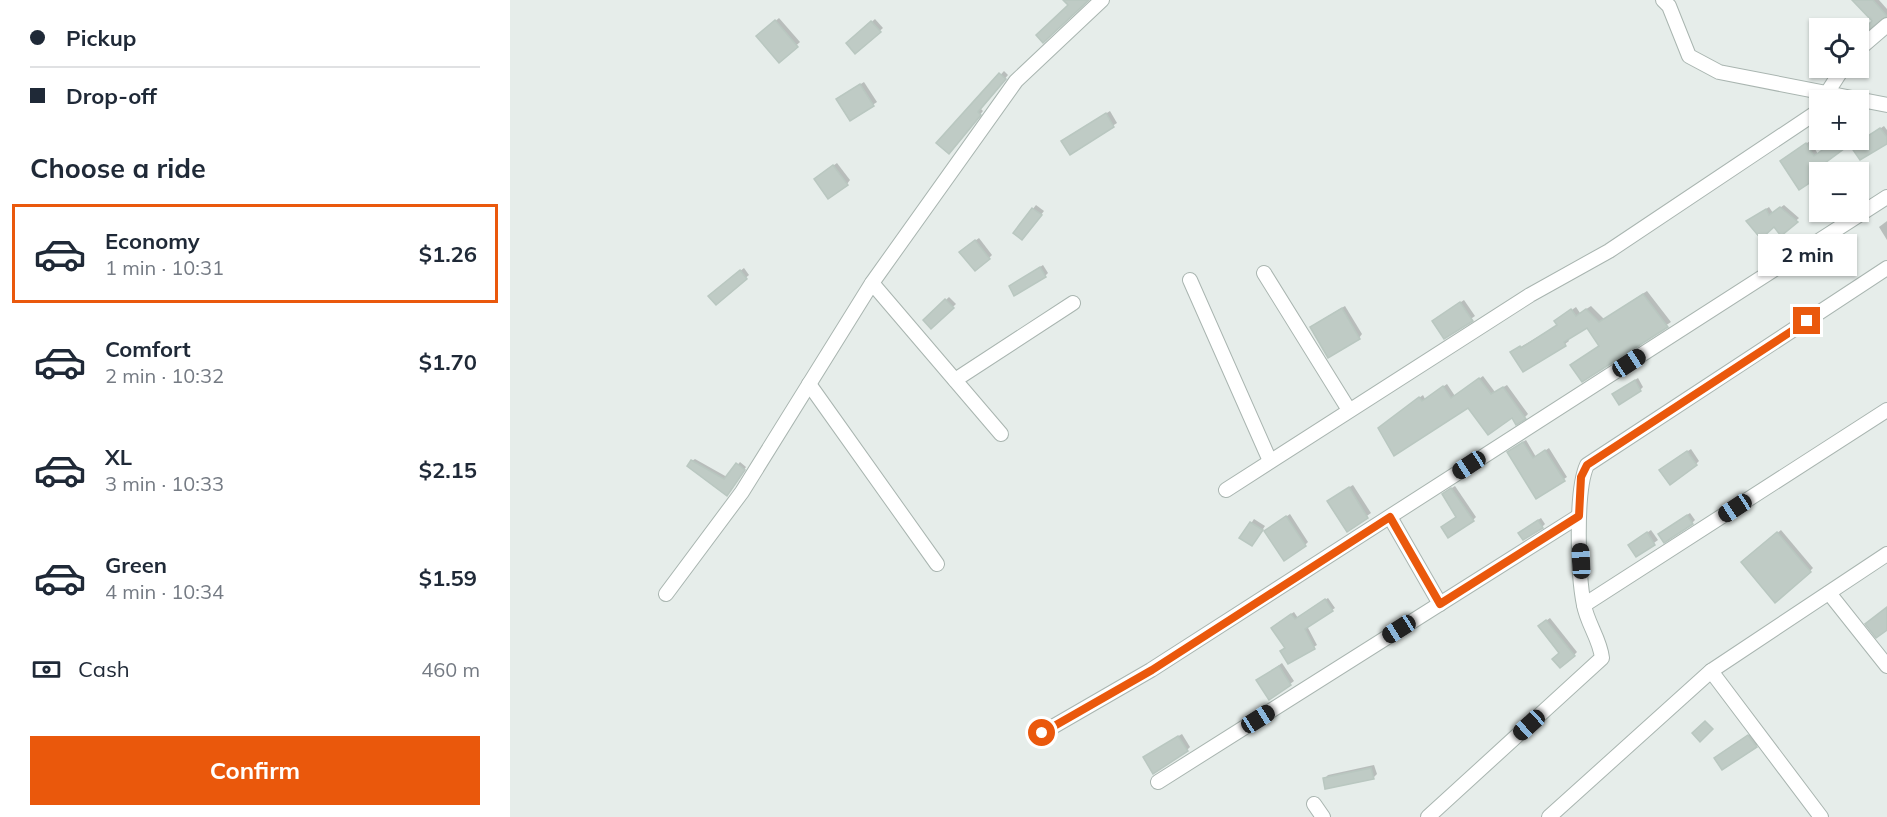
<!DOCTYPE html>
<meta charset="utf-8">
<style>
:root{--surface:#fff;--page:#f2f2f3;--text:#1f2937;--muted:#747a83;--line:#e0e1e3;--accent:#ea580c}
body{margin:0;font-family:Mulish,sans-serif;background:var(--page);color:var(--text);height:100vh;display:flex;flex-direction:column;font-size:22px;white-space:nowrap}
*{box-sizing:border-box;margin:0}
p{font-size:20px;color:var(--muted)}
.icon{flex:none;width:33px;height:33px;fill:none;stroke:currentColor;stroke-width:2;stroke-linecap:round;stroke-linejoin:round}
.map{position:relative;flex:1;overflow:hidden}
.panel{display:flex;flex-direction:column;background:var(--surface);width:510px}
.panel>*{flex:none}
.top-card{display:grid;align-content:center;height:132px;padding:0 30px;background:var(--surface)}
.controls{position:absolute;left:1299px;top:18px;display:grid;gap:12px}
.controls a{display:grid;place-items:center;width:60px;height:60px;border-radius:0px;background:var(--surface);box-shadow:0 2px 4px #0004;font-size:30px}
.end{position:absolute;width:27px;height:27px;margin:-14px;border:8px solid #ea580c;background:#fff;box-shadow:0 0 0 3px #fff}
.from{border-radius:50%}
.bubble{position:absolute;height:42px;border-radius:0px;background:var(--surface);box-shadow:0 2px 4px #0004;font-size:20px;font-weight:700;line-height:42px;text-align:center}
.car{position:absolute;width:18px;height:36px;margin:-18px -9px;border-radius:8px;box-shadow:0 0 4px 2px #0007;background:linear-gradient(#222 24%,#8ab4d8 0 40%,#222 0 76%,#8ab4d8 0 86%,#222 0)}
.top-card b{display:flex;align-items:center;gap:21px;height:57px;font-size:22px}
.top-card b+b{border-top:2px solid var(--line)}
.top-card i{width:15px;height:15px;background:var(--text)}
ul{padding:0;list-style:none}
li{display:flex;align-items:center;gap:18px;height:99px;margin:0 12px 9px;padding:0 18px;border:3px solid transparent;border-radius:0px}
li div{flex:1}
li b{display:block;font-size:22px}
li em{font-style:normal;font-weight:700}
li.current{border-color:var(--accent)}
li>.icon{width:54px;height:54px;stroke-width:1.5}
h2{padding:0 30px;font-size:27px;line-height:72px}
.pay{display:flex;align-items:center;gap:15px;height:66px;padding:0 30px;font-size:22px}
.pay p{margin-inline-start:auto}
.primary-button{display:flex;gap:12px;margin-top:auto;padding:12px 30px}
.primary-button a{flex:1;height:69px;border-radius:0px;background:var(--accent);color:#fff;font-size:24px;font-weight:700;line-height:69px;text-align:center}
main{display:flex;flex:1;min-height:0}
.map>svg:first-child{display:block}
</style>
<main>
<section class="panel">
<div class="top-card">
<b><i class="from"></i>Pickup</b>
<b><i></i>Drop-off</b>
</div>
<h2>Choose a ride</h2>
<ul>
<li class="current"><svg class="icon" aria-label="car" viewBox="0 0 24 24"><path d="M5 17H2v-5l4-1 3-4h7l3 4 3 1v5h-3M9 17h6M6 11h13"/><circle cx="7" cy="17" r="2"/><circle cx="17" cy="17" r="2"/></svg><div><b>Economy</b><p>1 min · 10:31</p></div><em>$1.26</em></li>
<li><svg class="icon" aria-label="car" viewBox="0 0 24 24"><path d="M5 17H2v-5l4-1 3-4h7l3 4 3 1v5h-3M9 17h6M6 11h13"/><circle cx="7" cy="17" r="2"/><circle cx="17" cy="17" r="2"/></svg><div><b>Comfort</b><p>2 min · 10:32</p></div><em>$1.70</em></li>
<li><svg class="icon" aria-label="car" viewBox="0 0 24 24"><path d="M5 17H2v-5l4-1 3-4h7l3 4 3 1v5h-3M9 17h6M6 11h13"/><circle cx="7" cy="17" r="2"/><circle cx="17" cy="17" r="2"/></svg><div><b>XL</b><p>3 min · 10:33</p></div><em>$2.15</em></li>
<li><svg class="icon" aria-label="car" viewBox="0 0 24 24"><path d="M5 17H2v-5l4-1 3-4h7l3 4 3 1v5h-3M9 17h6M6 11h13"/><circle cx="7" cy="17" r="2"/><circle cx="17" cy="17" r="2"/></svg><div><b>Green</b><p>4 min · 10:34</p></div><em>$1.59</em></li>
</ul>
<div class="pay"><svg class="icon" aria-label="cash" viewBox="0 0 24 24"><path d="M3 7h18v10H3z"/><circle cx="12" cy="12" r="2"/></svg>Cash<p>460 m</p></div>
<div class="primary-button"><a>Confirm</a></div>
</section>
<div class="map">
<svg width="1377" height="817" viewBox="0 0 1377 817">
<rect width="100%" height="100%" fill="#e6edea"/>
<g fill="#0003">
<polygon points="1348,0 1369,0 1377,9 1377,15 1364,21"/>
<polygon points="269,18 290,42 269,61 248,36"/>
<polygon points="365,19 373,28 346,52 338,43"/>
<polygon points="494,71 498,75 470,108 473,111 442,149 428,143"/>
<polygon points="354,82 367,102 341,119 332,96"/>
<polygon points="600,111 607,123 560,153 553,141"/>
<polygon points="1374,126 1377,130 1377,143 1343,147"/>
<polygon points="1327,140 1343,140 1313,162 1317,168 1312,172 1275,158 1300,141 1308,154"/>
<polygon points="327,163 340,180 337,184 309,176"/>
<polygon points="526,205 534,211 515,235 505,232"/>
<polygon points="1274,205 1289,218 1271,234 1264,225 1241,219 1259,207 1263,213"/>
<polygon points="1377,221 1377,240 1369,227"/>
<polygon points="469,238 482,255 479,258 454,249"/>
<polygon points="533,265 538,273 535,276 504,284"/>
<polygon points="234,268 239,275 206,303 203,293"/>
<polygon points="1137,291 1161,322 1072,380 1062,365 1090,345 1078,326 1057,338 1059,341 1055,344 1013,370 1002,352 1048,325 1046,321 1066,307 1070,313 1081,306 1094,319"/>
<polygon points="439,297 446,304 421,327 415,320"/>
<polygon points="954,300 965,316 935,337 927,318"/>
<polygon points="835,306 852,334 849,338 805,324"/>
<polygon points="973,376 985,392 997,385 1018,414 1015,417 1002,416 959,406 873,425 913,395 915,399 937,384 945,396"/>
<polygon points="1128,378 1133,387 1130,390 1104,394"/>
<polygon points="1016,440 1026,457 1039,448 1057,477 1027,497 1002,449"/>
<polygon points="1181,449 1189,461 1186,464 1154,467"/>
<polygon points="185,459 217,477 230,462 236,467 220,492 182,461"/>
<polygon points="843,485 861,513 837,530 822,498"/>
<polygon points="945,486 966,517 963,520 948,516 937,491"/>
<polygon points="1180,513 1185,520 1182,523 1153,531"/>
<polygon points="780,514 798,542 795,545 756,531"/>
<polygon points="1031,518 1035,524 1032,527 1013,530"/>
<polygon points="744,519 755,526 745,541 732,537"/>
<polygon points="1141,530 1148,540 1127,555 1124,542"/>
<polygon points="1271,530 1303,568 1300,571 1236,559"/>
<polygon points="818,598 825,608 797,626 807,645 778,662 776,647 765,625 784,612 788,618"/>
<polygon points="1040,618 1067,652 1064,655 1051,653 1033,623"/>
<polygon points="772,663 784,681 780,684 748,680"/>
<polygon points="1242,733 1249,742 1246,746 1209,755"/>
<polygon points="672,734 680,747 677,750 638,754"/>
<polygon points="864,765 867,774 864,777 817,787 815,778 818,775"/>
</g>
<g fill="#bfcbc5" stroke="#b9c7c0" stroke-width="1.5">
<polygon points="553,0 579,0 533,43 526,35 558,5"/>
<polygon points="1342,0 1363,0 1377,16 1348,38 1348,34 1362,21"/>
<polygon points="265,20 288,47 269,63 246,36"/>
<polygon points="361,21 371,32 345,54 336,43"/>
<polygon points="489,73 496,79 468,112 471,115 439,154 426,143"/>
<polygon points="350,84 364,106 340,121 326,99"/>
<polygon points="596,113 604,127 560,155 551,141"/>
<polygon points="1370,128 1377,137 1377,144 1350,160 1341,147"/>
<polygon points="1326,140 1346,140 1311,166 1315,172 1310,172 1310,176 1289,190 1270,161 1296,143 1304,156"/>
<polygon points="323,165 338,185 318,199 304,179"/>
<polygon points="1270,207 1288,222 1271,236 1264,227 1251,239 1236,221 1256,209 1259,215"/>
<polygon points="522,208 532,215 512,240 503,233"/>
<polygon points="465,240 480,259 465,271 449,252"/>
<polygon points="530,267 536,277 504,296 499,286"/>
<polygon points="230,270 237,279 206,305 198,296"/>
<polygon points="1133,294 1158,327 1072,382 1060,365 1089,346 1077,328 1054,342 1056,346 1013,372 1000,352 1010,346 1011,348 1047,325 1044,321 1061,309 1066,316 1076,309 1089,322"/>
<polygon points="435,299 444,308 421,329 413,320"/>
<polygon points="950,302 963,321 934,339 922,321"/>
<polygon points="832,308 850,339 818,358 800,327"/>
<polygon points="969,378 981,394 993,387 1016,419 1006,425 1002,418 978,435 958,408 884,456 868,428 909,397 912,401 933,386 941,398"/>
<polygon points="1125,380 1131,391 1109,405 1102,394"/>
<polygon points="1013,442 1023,458 1035,450 1055,481 1026,499 997,452"/>
<polygon points="1177,451 1187,465 1160,485 1149,470"/>
<polygon points="181,460 214,479 226,463 235,470 217,496 177,466"/>
<polygon points="839,487 858,518 837,532 817,501"/>
<polygon points="941,488 964,521 938,538 931,527 946,517 932,494"/>
<polygon points="1177,515 1183,524 1154,543 1148,534"/>
<polygon points="776,516 796,546 774,561 754,531"/>
<polygon points="1028,520 1033,528 1013,540 1008,533"/>
<polygon points="740,522 753,530 742,546 729,538"/>
<polygon points="1137,532 1145,545 1126,557 1118,545"/>
<polygon points="1267,532 1301,572 1265,603 1231,562"/>
<polygon points="815,599 823,611 795,629 805,649 778,664 770,651 775,648 761,628 781,614 785,619"/>
<polygon points="1377,607 1377,630 1366,638 1355,624"/>
<polygon points="1036,620 1065,656 1050,668 1042,659 1049,653 1028,626"/>
<polygon points="769,666 781,685 759,700 746,680"/>
<polygon points="1195,721 1203,729 1190,742 1182,733"/>
<polygon points="1238,735 1247,747 1212,770 1204,758"/>
<polygon points="668,736 678,751 643,774 633,757"/>
<polygon points="861,768 864,779 815,789 813,778"/>
</g>
<g fill="none" stroke-linecap="round" stroke-linejoin="round">
<defs>
<g id="street">
<polyline points="1153,0 1159,6 1179,56 1209,72 1377,105"/>
<polyline points="1348,50 1377,25"/>
<polyline points="1317,93 1333,68"/>
<polyline points="754,273 839,410"/>
<polyline points="680,280 760,461"/>
<polyline points="362,283 491,434"/>
<polyline points="445,380 563,303"/>
<polyline points="299,384 427,564"/>
<polyline points="716,490 1020,295 1099,251 1310,110"/>
<polyline points="880,517 930,604"/>
<polyline points="1319,593 1377,666"/>
<polyline points="156,594 232,492 362,283 506,81 592,0"/>
<polyline points="1074,605 1377,410"/>
<polyline points="1201,671 1311,817"/>
<polyline points="532,733 641,670 1377,197"/>
<polyline points="648,782 1069,516"/>
<polyline points="804,804 813,817"/>
<path d="M918,817l174,-159c-2,-19 -15,-35 -18,-53 -6,-29 -9,-114 3,-140l300,-197"/>
<polyline points="1039,817 1201,671 1377,554"/>
</g>
</defs>
<use href="#street" stroke="#a9b5b0" stroke-width="16"/>
<use href="#street" stroke="#fff" stroke-width="14"/>
</g>
<g fill="none" stroke-linecap="round" stroke-linejoin="round">
<polyline stroke="#ea580c" stroke-width="8" points="532,733 642,670 880,517 930,604 1069,516 1071,477 1077,465 1297,321"/>
</g>
</svg>
<div class="controls">
<a><svg class="icon" aria-label="locate" viewBox="0 0 24 24"><circle cx="12" cy="12" r="6"/><path d="M12 2v4M12 18v4M2 12h4M18 12h4"/></svg></a>
<a>+</a>
<a>−</a>
</div>
<i class="end from" style="left:532px;top:733px"></i>
<i class="end" style="left:1297px;top:321px"></i>
<div class="bubble" style="left:1248px;top:234px;width:99px">2 min</div>
<i class="car" style="left:1119px;top:363px;rotate:57deg"></i>
<i class="car" style="left:959px;top:465px;rotate:237deg"></i>
<i class="car" style="left:1225px;top:508px;rotate:237deg"></i>
<i class="car" style="left:1071px;top:561px;rotate:357deg"></i>
<i class="car" style="left:889px;top:629px;rotate:238deg"></i>
<i class="car" style="left:748px;top:719px;rotate:58deg"></i>
<i class="car" style="left:1019px;top:725px;rotate:228deg"></i>
</div>
</main>
